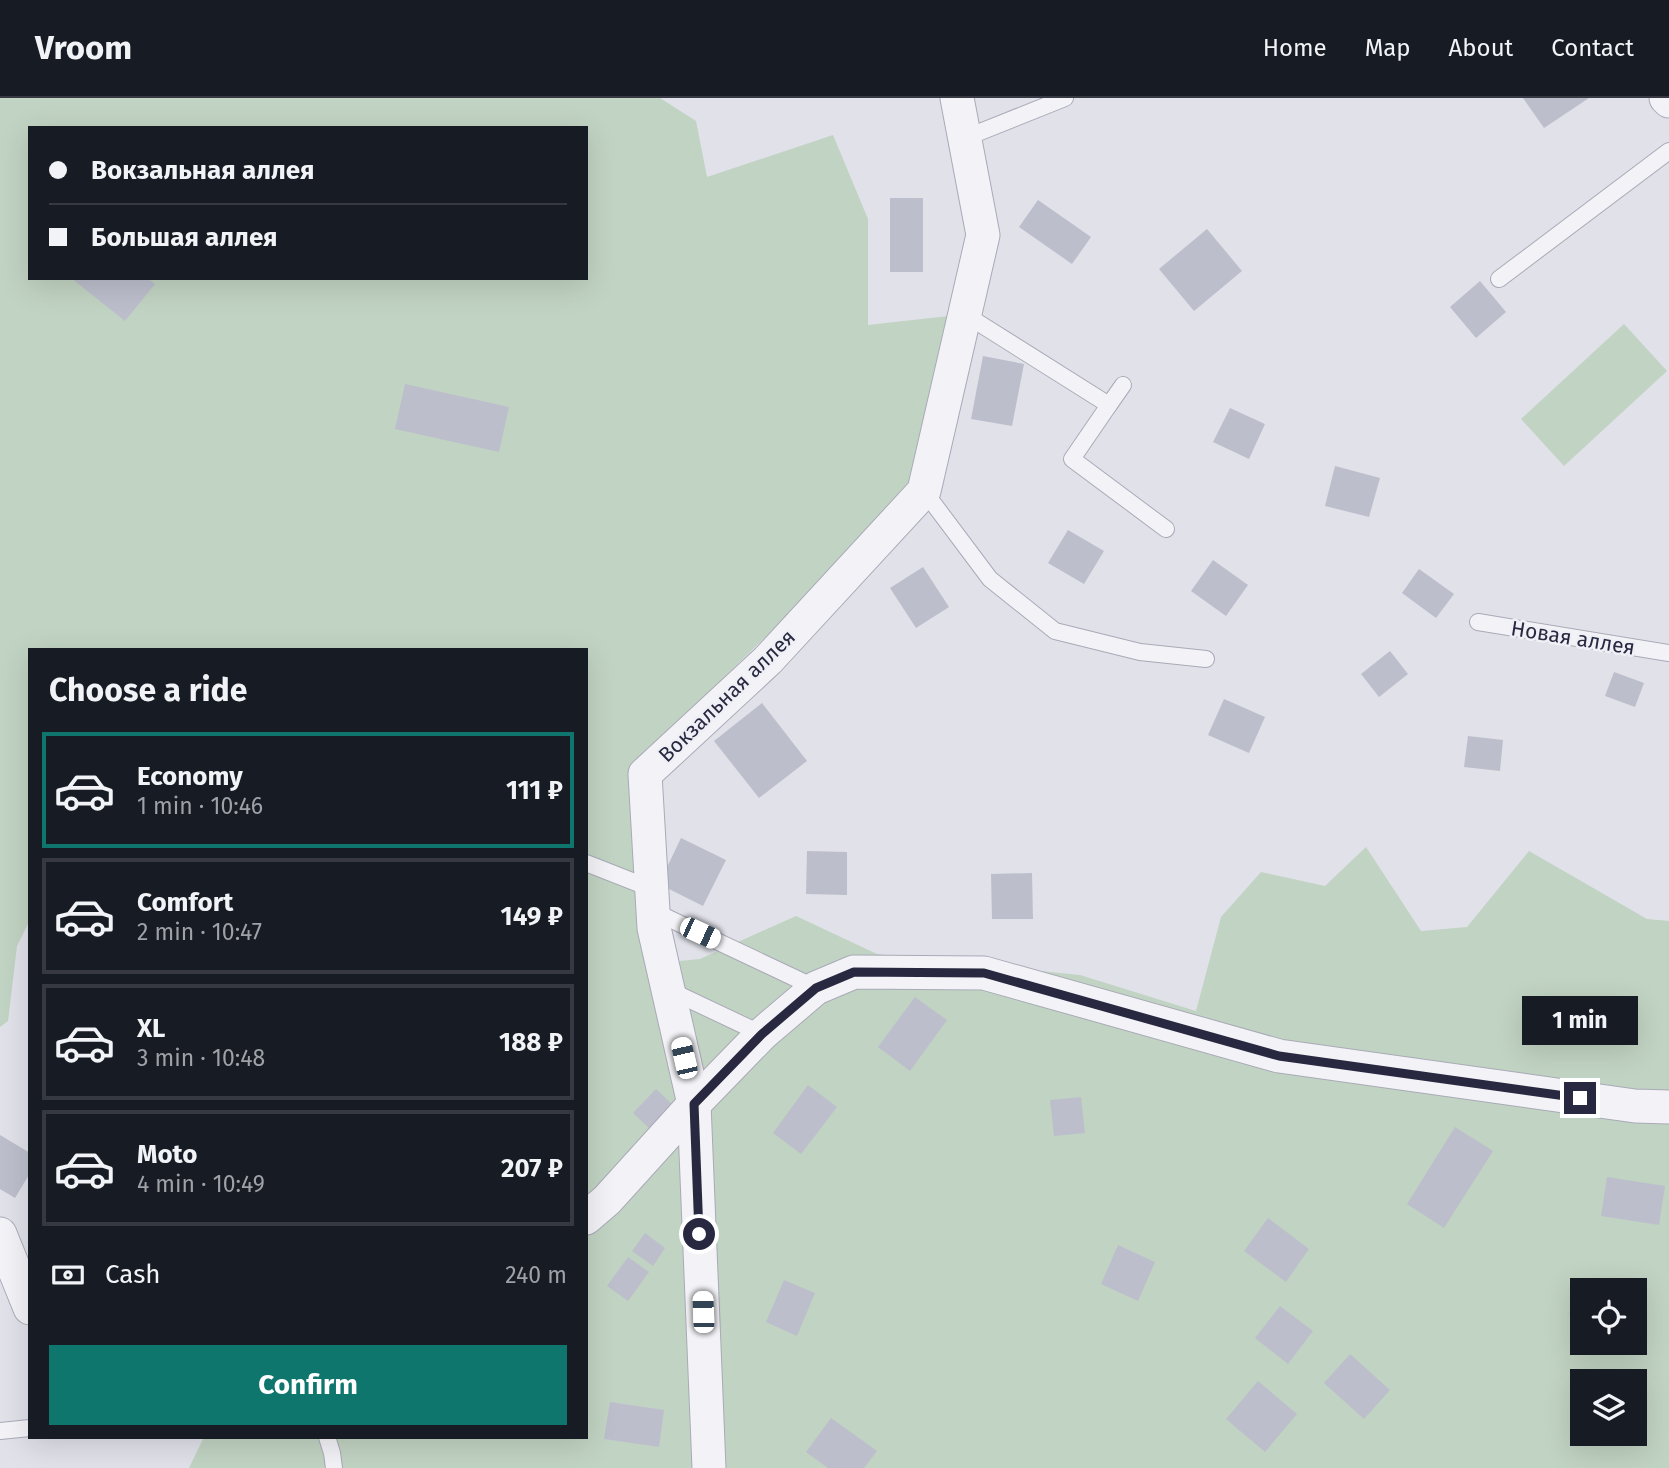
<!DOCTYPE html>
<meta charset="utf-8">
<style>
:root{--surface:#171b24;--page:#20242c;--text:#f1f3f6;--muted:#9ea1a6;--line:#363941;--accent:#0f766e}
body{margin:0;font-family:"Fira Sans",sans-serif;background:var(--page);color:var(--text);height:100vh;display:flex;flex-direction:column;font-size:26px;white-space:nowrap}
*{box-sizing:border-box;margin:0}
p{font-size:23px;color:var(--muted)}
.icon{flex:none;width:38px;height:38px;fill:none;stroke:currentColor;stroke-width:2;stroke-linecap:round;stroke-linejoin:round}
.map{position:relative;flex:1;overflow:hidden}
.sheet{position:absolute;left:28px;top:550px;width:560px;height:791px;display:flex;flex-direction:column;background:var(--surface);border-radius:0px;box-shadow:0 7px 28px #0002}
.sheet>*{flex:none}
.guide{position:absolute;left:28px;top:28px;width:560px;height:154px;border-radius:0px;box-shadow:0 7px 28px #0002;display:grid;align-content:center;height:154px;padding:0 21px;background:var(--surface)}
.buttons{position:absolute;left:1570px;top:1180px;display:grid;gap:14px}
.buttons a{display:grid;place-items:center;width:77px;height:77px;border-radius:0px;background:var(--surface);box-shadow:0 7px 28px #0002;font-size:35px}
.end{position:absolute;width:32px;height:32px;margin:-16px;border:9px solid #282941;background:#fff;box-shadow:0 0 0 4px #fff}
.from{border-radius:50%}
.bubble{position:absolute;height:49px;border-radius:0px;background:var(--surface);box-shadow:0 7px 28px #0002;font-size:23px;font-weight:700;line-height:49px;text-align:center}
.car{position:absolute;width:21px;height:42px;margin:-21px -10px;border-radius:9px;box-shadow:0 0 5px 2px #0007;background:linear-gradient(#fff 24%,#345 0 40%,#fff 0 76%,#345 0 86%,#fff 0)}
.guide b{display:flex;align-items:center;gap:24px;height:66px;font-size:26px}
.guide b+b{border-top:2px solid var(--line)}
.guide i{width:18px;height:18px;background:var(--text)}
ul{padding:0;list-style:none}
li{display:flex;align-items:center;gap:21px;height:116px;margin:0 14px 10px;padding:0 7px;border:4px solid var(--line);border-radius:0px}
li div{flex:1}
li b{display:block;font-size:26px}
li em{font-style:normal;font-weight:700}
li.selected{border-color:var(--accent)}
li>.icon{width:63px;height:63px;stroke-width:1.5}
h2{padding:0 21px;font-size:32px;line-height:84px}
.pay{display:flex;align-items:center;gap:18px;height:77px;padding:0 21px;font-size:26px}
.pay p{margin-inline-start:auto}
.button{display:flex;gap:14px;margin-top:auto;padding:14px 21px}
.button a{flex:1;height:80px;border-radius:0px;background:var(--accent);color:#fff;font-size:28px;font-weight:700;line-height:80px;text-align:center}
header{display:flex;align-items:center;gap:42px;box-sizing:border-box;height:98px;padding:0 35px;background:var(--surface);border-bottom:2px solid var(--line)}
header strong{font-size:33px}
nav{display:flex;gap:38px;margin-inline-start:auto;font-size:24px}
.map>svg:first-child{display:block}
</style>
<header>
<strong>Vroom</strong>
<nav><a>Home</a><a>Map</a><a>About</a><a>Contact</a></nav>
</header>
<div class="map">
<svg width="1669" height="1370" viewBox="0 0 1669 1370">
<rect width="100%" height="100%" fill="#e0e1e9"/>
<g fill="#c1d3c2" fill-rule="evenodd">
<path d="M0,0h660l36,23 11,56 126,-42 35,84v106l81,-9 -39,180 -279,272 19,196 50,-5 96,-43 81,38 203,21 116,36 25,-94 40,-45 64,14 41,-39 55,84 46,-4 62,-76 118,68 22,2v547h-1480l15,-31h382v-788h-556v271l-13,26 -9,75 -8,6zM30,30h556v150h-556zM1582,1192h52v52h-52zM1582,1283h52v52h-52z"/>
<polygon points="1624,226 1667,273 1564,368 1521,321"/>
</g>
<g fill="#bdbecc">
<polygon points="1523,0 1589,0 1544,30"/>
<rect x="890" y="100" width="33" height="74"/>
<polygon points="1038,102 1091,139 1072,166 1019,129"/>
<polygon points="1207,131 1242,173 1194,213 1159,171"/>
<polygon points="71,180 147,180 155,186 125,223"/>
<polygon points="1480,183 1506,214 1476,240 1450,209"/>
<polygon points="983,258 1024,266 1012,328 971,321"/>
<polygon points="405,286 509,309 499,354 395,331"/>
<polygon points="1230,310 1265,326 1249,361 1213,344"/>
<polygon points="1335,368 1380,380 1369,419 1325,408"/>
<polygon points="1068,432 1104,453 1084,486 1048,465"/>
<polygon points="1213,462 1248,487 1226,518 1191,493"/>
<polygon points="923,469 949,509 916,530 890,490"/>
<polygon points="1419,471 1454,496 1436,520 1402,495"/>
<polygon points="1390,553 1408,576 1379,599 1361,576"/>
<polygon points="1614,574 1644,585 1635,609 1605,598"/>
<polygon points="1224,601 1265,619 1249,655 1208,637"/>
<polygon points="762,605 807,663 759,700 714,643"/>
<polygon points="1468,638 1503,642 1500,673 1464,669"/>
<polygon points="681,740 726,762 703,808 659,786"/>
<polygon points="807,753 847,754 847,797 806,796"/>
<polygon points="1032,775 1033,821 992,821 991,776"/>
<polygon points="915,899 947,922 910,973 878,949"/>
<polygon points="808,987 837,1009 801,1056 773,1035"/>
<polygon points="656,991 674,1008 651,1032 633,1015"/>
<polygon points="1081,999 1085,1035 1054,1038 1050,1002"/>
<polygon points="1455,1029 1493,1053 1444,1130 1407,1106"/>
<polygon points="0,1037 30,1055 30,1075 15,1100 0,1091"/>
<polygon points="1607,1079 1665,1088 1659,1127 1601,1118"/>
<polygon points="1268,1120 1309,1151 1286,1184 1244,1153"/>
<polygon points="645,1135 665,1150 653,1168 632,1153"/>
<polygon points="1118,1147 1155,1164 1138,1203 1101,1186"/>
<polygon points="628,1159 649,1174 628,1203 607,1188"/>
<polygon points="1581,1181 1610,1191 1582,1192 1582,1221 1569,1217"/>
<polygon points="784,1182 815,1195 797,1238 766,1224"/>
<polygon points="1280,1208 1313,1233 1288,1266 1255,1240"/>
<polygon points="1350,1256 1390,1292 1364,1321 1324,1285"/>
<polygon points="1258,1283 1297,1316 1265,1354 1226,1321"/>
<polygon points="610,1304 664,1312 659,1349 604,1341"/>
<polygon points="831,1320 877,1353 864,1370 828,1370 806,1354"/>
</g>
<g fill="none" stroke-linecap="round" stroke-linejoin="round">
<defs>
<g id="lane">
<polyline points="960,42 1065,0"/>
<polyline points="1499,181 1669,53"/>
<polyline points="966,217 1109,307 1072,361 1166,431"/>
<polyline points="1109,307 1123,287"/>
<polyline points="924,393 990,481 1055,533 1140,554 1206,561"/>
<polyline points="1478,524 1669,555"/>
<polyline points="586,765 642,787 650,794"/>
<polyline points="653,813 816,890"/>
<polyline points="669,892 762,936"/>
<polyline points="0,1333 30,1330"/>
<polyline points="327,1339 332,1355 334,1370"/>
</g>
<g id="street">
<polyline points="1666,0 1669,3"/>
<polyline points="586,1120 607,1102 694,1006 762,936 816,890 854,874 984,875 1279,958 1635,1008 1669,1009"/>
<polyline points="0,1136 30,1210"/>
<polyline points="709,1370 694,1006 654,830 645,676 768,562 924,393 983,137 957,0"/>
</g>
</defs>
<use href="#lane" stroke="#a9aab7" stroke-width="18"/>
<use href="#street" stroke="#a9aab7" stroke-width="35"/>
<use href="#lane" stroke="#f3f3f7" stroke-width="16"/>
<use href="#street" stroke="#f3f3f7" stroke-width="33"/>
</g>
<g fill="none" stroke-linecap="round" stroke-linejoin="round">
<polyline stroke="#282941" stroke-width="9" points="699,1136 694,1006 762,936 816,890 854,874 984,875 1279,958 1580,1000"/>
</g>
<g text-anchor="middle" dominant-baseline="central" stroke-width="5" stroke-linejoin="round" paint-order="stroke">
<g font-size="21" fill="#282941" stroke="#eff0f6">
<text transform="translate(1573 540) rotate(9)">Новая аллея</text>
<text transform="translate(727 598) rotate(-44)">Вокзальная аллея</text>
</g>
</g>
</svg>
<div class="buttons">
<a><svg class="icon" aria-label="locate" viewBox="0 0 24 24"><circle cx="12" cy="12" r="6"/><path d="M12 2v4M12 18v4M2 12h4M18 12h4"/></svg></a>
<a><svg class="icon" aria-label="layers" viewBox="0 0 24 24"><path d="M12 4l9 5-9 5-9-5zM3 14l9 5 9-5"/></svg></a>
</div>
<i class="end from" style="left:699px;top:1136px"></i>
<i class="end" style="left:1580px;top:1000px"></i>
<div class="bubble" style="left:1522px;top:898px;width:116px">1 min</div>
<i class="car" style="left:700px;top:835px;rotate:115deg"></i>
<i class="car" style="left:684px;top:960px;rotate:347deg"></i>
<i class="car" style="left:703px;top:1214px;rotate:358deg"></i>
<div class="guide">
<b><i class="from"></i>Вокзальная аллея</b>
<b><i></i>Большая аллея</b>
</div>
<section class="sheet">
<h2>Choose a ride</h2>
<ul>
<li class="selected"><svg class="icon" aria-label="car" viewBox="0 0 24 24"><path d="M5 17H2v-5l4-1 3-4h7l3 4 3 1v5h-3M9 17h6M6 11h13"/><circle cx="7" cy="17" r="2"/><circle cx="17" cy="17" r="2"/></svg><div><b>Economy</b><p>1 min · 10:46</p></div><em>111 ₽</em></li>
<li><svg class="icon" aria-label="car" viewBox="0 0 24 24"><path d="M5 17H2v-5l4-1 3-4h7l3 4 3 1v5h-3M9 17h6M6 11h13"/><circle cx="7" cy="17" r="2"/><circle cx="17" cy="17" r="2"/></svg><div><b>Comfort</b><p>2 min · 10:47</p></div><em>149 ₽</em></li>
<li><svg class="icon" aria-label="car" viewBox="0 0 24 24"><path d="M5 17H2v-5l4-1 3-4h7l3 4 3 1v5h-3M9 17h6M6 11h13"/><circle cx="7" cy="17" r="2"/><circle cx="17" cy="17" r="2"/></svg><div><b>XL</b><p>3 min · 10:48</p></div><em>188 ₽</em></li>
<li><svg class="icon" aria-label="car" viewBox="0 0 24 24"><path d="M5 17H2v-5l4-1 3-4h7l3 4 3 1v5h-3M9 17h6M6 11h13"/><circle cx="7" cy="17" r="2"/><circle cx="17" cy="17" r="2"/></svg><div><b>Moto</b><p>4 min · 10:49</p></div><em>207 ₽</em></li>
</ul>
<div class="pay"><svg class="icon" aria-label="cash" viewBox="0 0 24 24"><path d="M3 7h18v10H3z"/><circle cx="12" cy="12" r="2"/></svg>Cash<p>240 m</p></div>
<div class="button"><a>Confirm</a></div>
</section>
</div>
